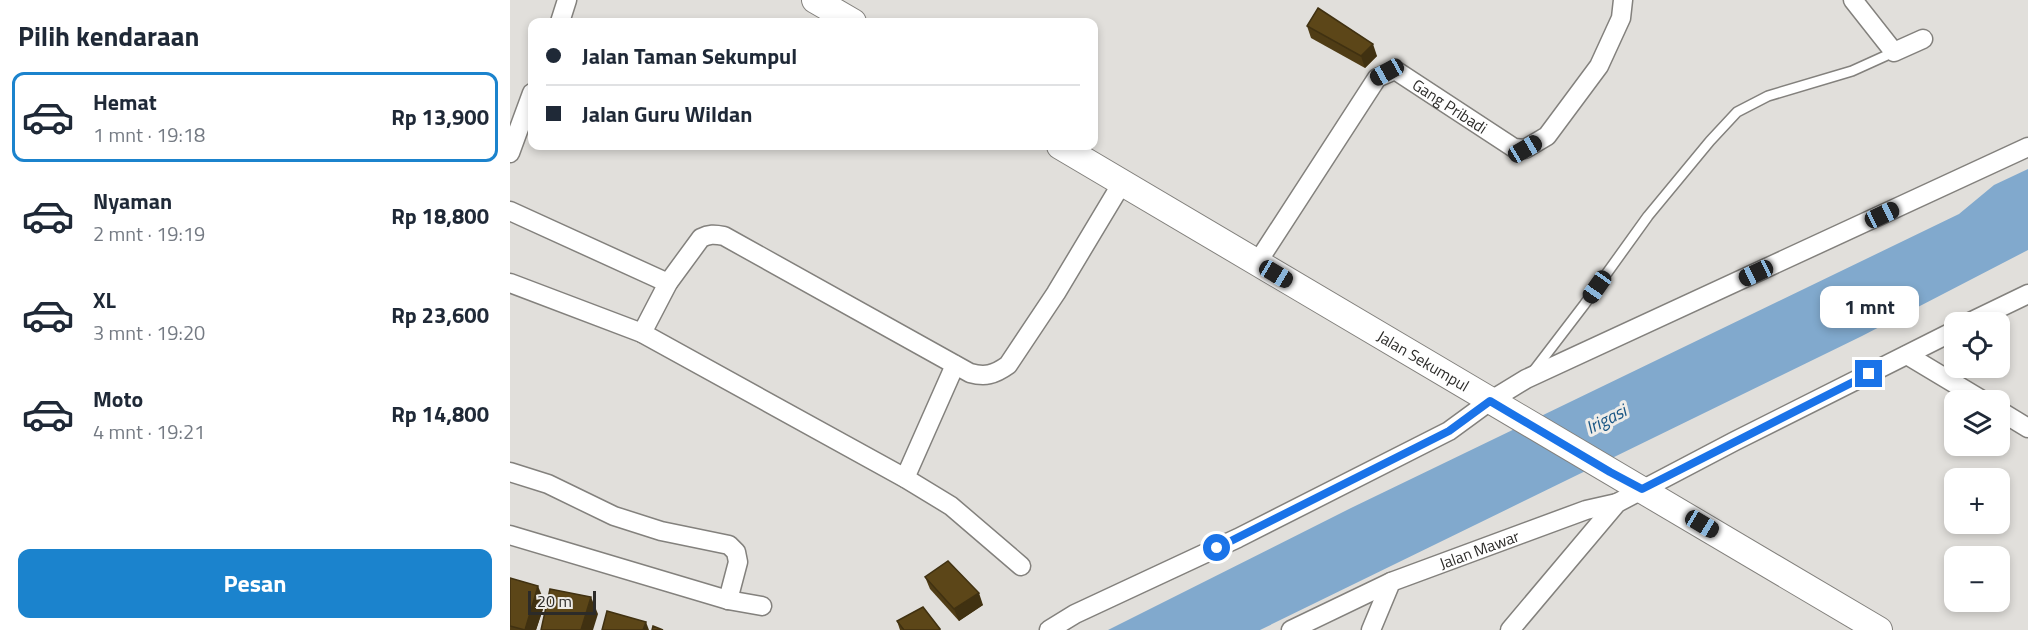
<!DOCTYPE html>
<html lang="id">
<meta charset="utf-8">
<style>
:root{--surface:#fff;--page:#f6f6f7;--text:#1f2937;--muted:#747a83;--line:#e0e1e3;--accent:#1b83cd}
body{margin:0;font-family:"Titillium Web",sans-serif;background:var(--page);color:var(--text);height:100vh;display:flex;flex-direction:column;font-size:22px;white-space:nowrap}
*{box-sizing:border-box;margin:0}
p{font-size:20px;color:var(--muted)}
.icon{flex:none;width:33px;height:33px;fill:none;stroke:currentColor;stroke-width:2;stroke-linecap:round;stroke-linejoin:round}
.map{position:relative;flex:1;overflow:hidden}
.sheet{display:flex;flex-direction:column;background:var(--surface);width:510px}
.sheet>*{flex:none}
.top-card{position:absolute;left:18px;top:18px;width:570px;height:132px;border-radius:12px;box-shadow:0 3px 9px #0003;display:grid;align-content:center;height:132px;padding:0 18px;background:var(--surface)}
.controls{position:absolute;left:1434px;top:312px;display:grid;gap:12px}
.controls a{display:grid;place-items:center;width:66px;height:66px;border-radius:12px;background:var(--surface);box-shadow:0 3px 9px #0003;font-size:30px}
.scale{position:absolute;left:18px;bottom:15px;width:68px;box-sizing:border-box;padding-left:6px;border:3px solid #2c2b29;border-top:0;font-size:16px;line-height:21px;white-space:nowrap;color:#2c2b29;-webkit-text-stroke:4px #eeece8;paint-order:stroke}
.end{position:absolute;width:27px;height:27px;margin:-14px;border:8px solid #1a73e8;background:#fff;box-shadow:0 0 0 3px #fff}
.from{border-radius:50%}
.bubble{position:absolute;height:42px;border-radius:12px;background:var(--surface);box-shadow:0 3px 9px #0003;font-size:20px;font-weight:700;line-height:42px;text-align:center}
.car{position:absolute;width:18px;height:36px;margin:-18px -9px;border-radius:8px;box-shadow:0 0 4px 2px #0007;background:linear-gradient(#222 24%,#8ab4d8 0 40%,#222 0 76%,#8ab4d8 0 86%,#222 0)}
.top-card b{display:flex;align-items:center;gap:21px;height:57px;font-size:22px}
.top-card b+b{border-top:2px solid var(--line)}
.top-card i{width:15px;height:15px;background:var(--text)}
ul{padding:0;list-style:none}
li{display:flex;align-items:center;gap:18px;height:90px;margin:0 12px 9px;padding:0 6px;border:3px solid transparent;border-radius:12px}
li div{flex:1}
li b{display:block;font-size:22px}
li em{font-style:normal;font-weight:700}
li.selected{border-color:var(--accent)}
li>.icon{width:54px;height:54px;stroke-width:1.5}
h2{padding:0 18px;font-size:27px;line-height:72px}
.action{display:flex;gap:12px;margin-top:auto;padding:12px 18px}
.action a{flex:1;height:69px;border-radius:12px;background:var(--accent);color:#fff;font-size:24px;font-weight:700;line-height:69px;text-align:center}
main{display:flex;flex:1;min-height:0}
.map>svg:first-child{display:block}
</style>
<main>
<section class="sheet">
<h2>Pilih kendaraan</h2>
<ul>
<li class="selected"><svg class="icon" aria-label="car" viewBox="0 0 24 24"><path d="M5 17H2v-5l4-1 3-4h7l3 4 3 1v5h-3M9 17h6M6 11h13"/><circle cx="7" cy="17" r="2"/><circle cx="17" cy="17" r="2"/></svg><div><b>Hemat</b><p>1 mnt · 19:18</p></div><em>Rp 13,900</em></li>
<li><svg class="icon" aria-label="car" viewBox="0 0 24 24"><path d="M5 17H2v-5l4-1 3-4h7l3 4 3 1v5h-3M9 17h6M6 11h13"/><circle cx="7" cy="17" r="2"/><circle cx="17" cy="17" r="2"/></svg><div><b>Nyaman</b><p>2 mnt · 19:19</p></div><em>Rp 18,800</em></li>
<li><svg class="icon" aria-label="car" viewBox="0 0 24 24"><path d="M5 17H2v-5l4-1 3-4h7l3 4 3 1v5h-3M9 17h6M6 11h13"/><circle cx="7" cy="17" r="2"/><circle cx="17" cy="17" r="2"/></svg><div><b>XL</b><p>3 mnt · 19:20</p></div><em>Rp 23,600</em></li>
<li><svg class="icon" aria-label="car" viewBox="0 0 24 24"><path d="M5 17H2v-5l4-1 3-4h7l3 4 3 1v5h-3M9 17h6M6 11h13"/><circle cx="7" cy="17" r="2"/><circle cx="17" cy="17" r="2"/></svg><div><b>Moto</b><p>4 mnt · 19:21</p></div><em>Rp 14,800</em></li>
</ul>
<div class="action"><a>Pesan</a></div>
</section>
<div class="map">
<svg width="1518" height="630" viewBox="0 0 1518 630">
<rect width="100%" height="100%" fill="#e1dfdb"/>
<polygon fill="#81a9cd" points="1518,169 1518,250 1352,336 750,630 598,630 841,508 1449,214 1484,185"/>
<g fill="none" stroke-linecap="round" stroke-linejoin="round">
<defs>
<polyline id="lane" points="1022,373 1074,305 1138,216 1200,141 1227,112 1258,96 1342,71 1384,52"/>
<g id="street">
<polyline points="1343,0 1384,52 1413,39"/>
<polyline points="50,22 57,0"/>
<polyline points="0,153 22,93"/>
<polyline points="0,211 158,283"/>
<path id="s1" d="M747,263l120,-185 18,-8 119,78 11,1 22,-13 52,-70 22,-48 2,-18"/>
<polyline points="0,283 132,333 395,478 441,506 511,566"/>
<polyline points="1460,322 1518,294"/>
<path d="M132,333l26,-50 33,-45c8,-4 13,-4 23,-2l246,137c15,4 24,2 38,-8l48,-72 66,-110"/>
<polyline points="1397,355 1472,400"/>
<polyline points="1490,411 1518,428"/>
<polyline points="0,472 38,484 104,516 151,531 219,545 226,552 228,562 218,600"/>
<polyline points="395,478 445,365"/>
<polyline points="0,535 218,600 252,606"/>
<polyline points="539,630 565,614 728,538 939,431 980,401 1016,379 1518,147"/>
<polyline points="781,630 881,582"/>
<path id="s2" d="M861,630l20,-48 195,-72 31,-7"/>
<polyline points="1000,630 1107,503 1225,441 1444,331"/>
</g>
<g id="secondary">
<polyline points="305,0 343,22"/>
<path id="s3" d="M550,146l819,484"/>
</g>
</defs>
<use href="#lane" stroke="#83817d" stroke-width="12"/>
<use href="#street" stroke="#83817d" stroke-width="21"/>
<use href="#secondary" stroke="#83817d" stroke-width="28"/>
<use href="#lane" stroke="#fff" stroke-width="9"/>
<use href="#street" stroke="#fff" stroke-width="18"/>
<use href="#secondary" stroke="#fff" stroke-width="26"/>
</g>
<g fill="#4f3c15">
<polygon points="797,26 867,56 855,68 801,38"/>
<polygon points="415,577 473,605 449,621 420,589"/>
<polygon points="0,578 35,603 26,630 0,630"/>
<polygon points="387,621 430,629 431,630 390,630"/>
</g>
<g fill="#403111">
<polygon points="863,44 867,56 855,68 851,56"/>
<polygon points="28,586 35,603 26,630 15,630"/>
<polygon points="469,593 473,605 449,621 444,609"/>
<polygon points="81,597 88,614 83,630 71,630"/>
<polygon points="136,622 139,630 133,630"/>
</g>
<g fill="#5c4618" stroke="#403111" stroke-width="1.5">
<polygon points="808,8 863,44 851,56 797,26"/>
<polygon points="438,561 469,593 444,609 415,577"/>
<polygon points="0,578 28,586 15,630 0,626"/>
<polygon points="40,589 81,597 71,630 31,630"/>
<polygon points="413,607 430,629 429,630 394,630 387,621"/>
<polygon points="97,611 136,622 133,630 92,630"/>
<polygon points="143,626 153,630 142,630"/>
</g>
<g fill="none" stroke-linecap="round" stroke-linejoin="round">
<polyline stroke="#1a73e8" stroke-width="8" points="707,548 939,431 980,401 1100,472 1132,489 1359,374"/>
</g>
<g text-anchor="middle" dominant-baseline="central" stroke-width="6" stroke-linejoin="round" paint-order="stroke">
<g font-size="16" fill="#2c2b29" stroke="#eeece8">
<text stroke="none"><textPath href="#s1" startOffset="306">Gang Pribadi</textPath></text>
<text stroke="none"><textPath href="#s3" startOffset="422">Jalan Sekumpul</textPath></text>
<text stroke="none"><textPath href="#s2" startOffset="146">Jalan Mawar</textPath></text>
</g>
<g font-size="18" font-style="italic" fill="#185584" stroke="#eeece8">
<text transform="translate(1096 419) rotate(-27)">Irigasi</text>
</g>
</g>
</svg>
<div class="controls">
<a><svg class="icon" aria-label="locate" viewBox="0 0 24 24"><circle cx="12" cy="12" r="6"/><path d="M12 2v4M12 18v4M2 12h4M18 12h4"/></svg></a>
<a><svg class="icon" aria-label="layers" viewBox="0 0 24 24"><path d="M12 4l9 5-9 5-9-5zM3 14l9 5 9-5"/></svg></a>
<a>+</a>
<a>−</a>
</div>
<div class="scale">20 m</div>
<i class="end from" style="left:707px;top:548px"></i>
<i class="end" style="left:1359px;top:374px"></i>
<div class="bubble" style="left:1310px;top:286px;width:99px">1 mnt</div>
<i class="car" style="left:877px;top:72px;rotate:241deg"></i>
<i class="car" style="left:1015px;top:149px;rotate:60deg"></i>
<i class="car" style="left:1372px;top:215px;rotate:65deg"></i>
<i class="car" style="left:1246px;top:273px;rotate:245deg"></i>
<i class="car" style="left:766px;top:274px;rotate:121deg"></i>
<i class="car" style="left:1087px;top:287px;rotate:215deg"></i>
<i class="car" style="left:1192px;top:524px;rotate:121deg"></i>
<div class="top-card">
<b><i class="from"></i>Jalan Taman Sekumpul</b>
<b><i></i>Jalan Guru Wildan</b>
</div>
</div>
</main>
